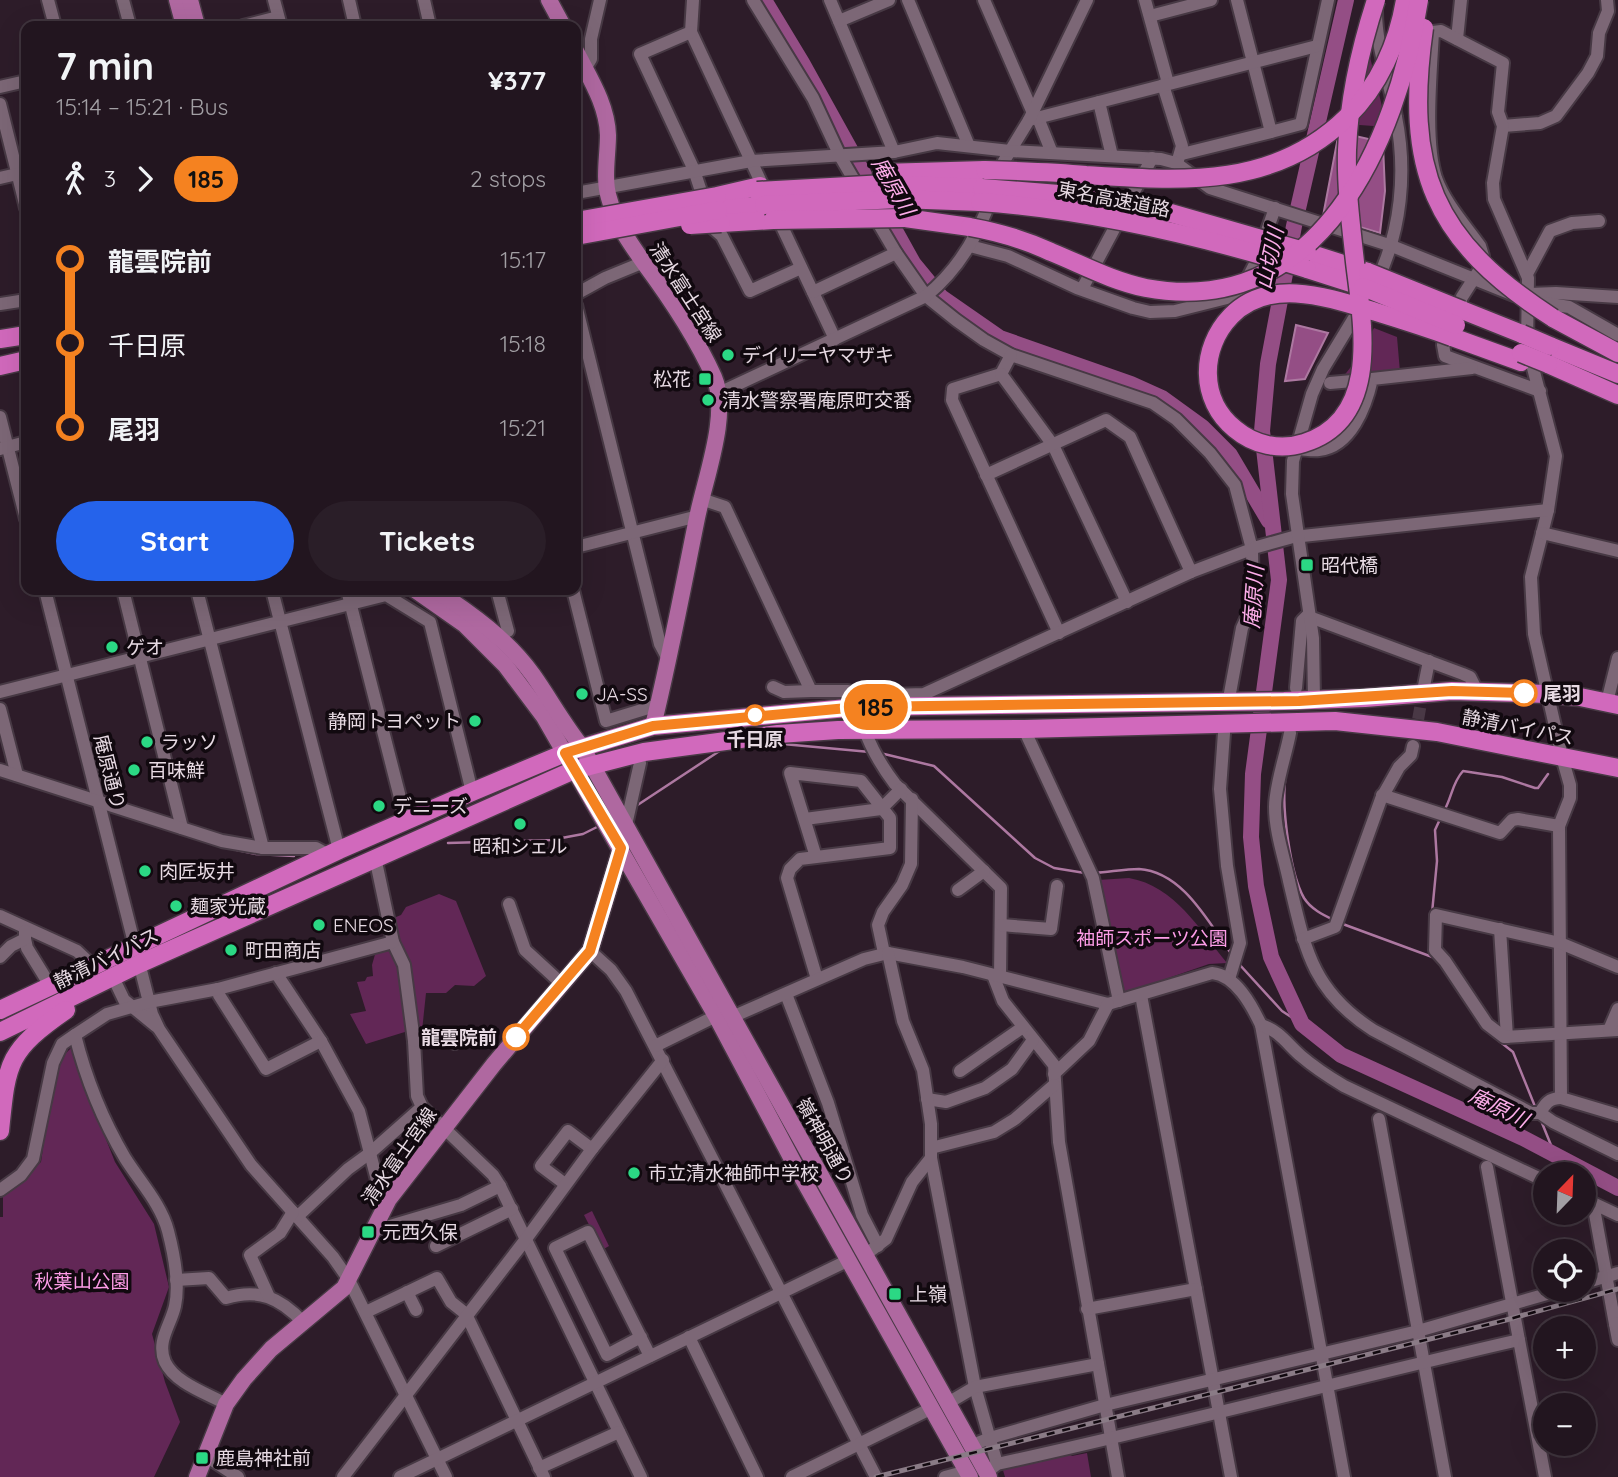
<!DOCTYPE html>
<meta charset="utf-8">
<style>
body{margin:0;font-family:Quicksand,"Noto Sans JP",sans-serif;background:#2a1e28;color:#f1f3f6;height:100vh;display:flex;flex-direction:column;font-size:26px;white-space:nowrap}
*{box-sizing:border-box;margin:0}
p{font-size:23px;color:#a29fa4}
.icon{flex:none;width:38px;height:38px;fill:none;stroke:currentColor;stroke-width:2;stroke-linecap:round;stroke-linejoin:round}
.map{position:relative;flex:1;overflow:hidden}
.panel{position:absolute;left:21px;top:21px;width:560px;height:574px;display:flex;flex-direction:column;background:#22151f;border-radius:14px;box-shadow:0 7px 28px #0002,0 0 0 2px #3f343d}
.panel>*{flex:none}
.badge{padding:0 14px;border-radius:23px;font-size:24px;line-height:46px}
.needle{width:46px;rotate:23deg}
.controls{position:absolute;left:1533px;top:1162px;display:grid;gap:14px}
.controls a{display:grid;place-items:center;width:63px;height:63px;border-radius:50%;background:#22151f;box-shadow:0 7px 28px #0002,0 0 0 2px #3f343d;font-size:35px}
.map>.badge{position:absolute;translate:-50% -50%;box-shadow:0 0 0 4px #fff}
.legs{display:flex;align-items:center;gap:10px;height:77px;padding:0 35px;font-size:23px}
.legs p{margin-inline-start:auto}
.summary{display:flex;align-items:center;justify-content:space-between;height:119px;padding:0 35px}
h1{font-size:38px;font-weight:800;line-height:52px}
.action{display:flex;gap:14px;margin-top:auto;padding:14px 35px}
.action a{flex:1;height:80px;border-radius:42px;background:#2563eb;color:#fff;font-size:28px;font-weight:800;line-height:80px;text-align:center}
.action a+a{background:#2a1e28;color:#f1f3f6}
ul{padding:0 35px;list-style:none}
li{display:flex;align-items:center;gap:24px;height:84px;font-size:26px}
li i{display:grid;place-items:center;width:10px;height:100%;margin:0 9px;background:currentColor}
li i::after{content:'';width:18px;height:18px;margin:-9px;border:5px solid;border-radius:50%;background:#22151f}
li p{margin-inline-start:auto}
li:first-child i{background:linear-gradient(#0000 50%,currentColor 0)}
li:last-child i{background:linear-gradient(currentColor 50%,#0000 0)}
.map>svg:first-child{display:block}
.green{fill:#622756}
.water{fill:#944e85;stroke:#ad78a1;stroke-width:2}
.lines{fill:none;stroke-linecap:round;stroke-linejoin:round}
.stream{stroke:#ad78a1;stroke-width:2.5}
.river{stroke:#944e85;stroke-width:16}
.minor-tunnel{stroke:#493845;stroke-width:12;stroke-dasharray:12 6;stroke-linecap:butt}
.minor-casing{stroke:#473944;stroke-width:16}
.major-casing{stroke:#473944;stroke-width:19}
.highway-casing{stroke:#473944;stroke-width:21}
.minor{stroke:#7c6776;stroke-width:12}
.major{stroke:#af68a0;stroke-width:16}
.highway{stroke:#d169bc;stroke-width:18}
.rail-casing{stroke:#8a7b86;stroke-width:5}
.rail{stroke:#11090f;stroke-width:2.5;stroke-dasharray:8;stroke-linecap:butt}
.highway-bridge-casing{stroke:#473944;stroke-width:21;stroke-linecap:butt}
.highway-bridge{stroke:#d169bc;stroke-width:18}
.line-1-casing{stroke:#fff;stroke-width:16}
.line-1{stroke:#f58220;stroke-width:10}
.poi-dot{fill:#2bd884;stroke:#11090f;stroke-width:2.5}
.stop-1-dot{fill:#fff;stroke:#f58220;stroke-width:3.5}
.labels{text-anchor:middle;dominant-baseline:central;stroke-width:7;stroke-linejoin:round;paint-order:stroke}
.street-label{font-size:19px;fill:#e7dae3;stroke:#11090f}
.poi-label{font-size:19px;fill:#e7dae3;stroke:#11090f;text-anchor:start}
.stop-label{font-size:19px;font-weight:bold;fill:#e7dae3;stroke:#11090f;text-anchor:start}
.park-label{font-size:19px;fill:#fd9ce7;stroke:#11090f}
.water-label{font-size:21px;font-style:italic;fill:#fcade9;stroke:#11090f}
</style>
<div class="map">
<svg width="1618" height="1477" viewBox="0 0 1618 1477">
<rect width="100%" height="100%" fill="#2d1c29"/>
<g class="green">
<polygon points="1369,53 1387,127 1346,124"/>
<polygon points="1374,328 1397,337 1400,372 1343,377 1357,359"/>
<path d="M1129,878C1175,886 1199,929 1227,963L1209,964L1122,994L1098,880Z"/>
<polygon points="439,894 456,901 486,976 474,986 455,985 446,993 426,993 422,1031 416,1032 408,967 391,919 401,915 406,907"/>
<polygon points="392,948 400,964 408,1031 366,1044 350,1014 366,1011 357,982 365,981 367,977 373,976 372,965 376,951"/>
<polygon points="72,1047 74,1059 115,1162 154,1224 169,1287 152,1334 165,1382 180,1422 154,1477 0,1477 0,1217 3,1217 3,1194 41,1162 49,1106 60,1059"/>
<polygon points="592,1211 609,1246 602,1250 584,1215"/>
<polygon points="1065,1452 1072,1456 1087,1453 1091,1477 1005,1477 1002,1467"/>
</g>
<g class="water">
<polygon points="1342,133 1382,142 1383,145 1385,191 1380,233 1323,216 1338,137"/>
<polygon points="1296,325 1328,333 1305,379 1285,381"/>
</g>
<g class="lines">
<g class="stream">
<polyline points="772,743 870,752"/>
<polyline points="880,753 934,766 1035,858 1054,868 1085,873"/>
<path d="M1285,781C1282,809 1290,874 1304,898C1311,909 1323,915 1334,920"/>
<polyline points="633,808 721,750"/>
<path d="M1444,811C1452,797 1452,783 1463,771L1502,777L1535,788H1538L1548,774"/>
<polyline points="448,843 551,840 583,834 599,826"/>
<polyline points="237,850 256,854 294,856"/>
<path d="M1095,873C1110,872 1125,869 1139,869C1184,872 1209,924 1233,956"/>
<polyline points="1432,913 1437,861 1435,830 1441,817"/>
<polyline points="1340,923 1435,958"/>
<polyline points="1239,964 1282,1011 1302,1024"/>
<polyline points="1484,1029 1513,1052 1536,1109"/>
<polyline points="1540,1118 1555,1155"/>
</g>
<g class="river">
<polyline points="764,0 802,63 913,263 941,297 1000,338 1131,384 1162,398 1202,427 1230,455 1269,521"/>
<polyline points="1346,0 1294,226 1268,364 1262,431 1279,580 1253,774 1251,837 1256,886 1271,957 1302,1024 1341,1055 1523,1138 1618,1188"/>
</g>
<polyline class="minor-tunnel" points="1415,737 1424,686"/>
<defs>
<g id="minor">
<polyline points="48,0 55,26"/>
<polyline points="123,0 130,26"/>
<polyline points="274,0 281,26"/>
<polyline points="349,0 355,26"/>
<polyline points="424,0 430,26"/>
<polyline points="693,0 691,32 766,193"/>
<polyline points="753,0 813,98 840,156 861,192"/>
<polyline points="830,0 894,152"/>
<polyline points="908,0 969,146"/>
<polyline points="984,0 1033,113"/>
<polyline points="1145,0 1168,83"/>
<polyline points="1237,0 1271,132 1301,124 1328,0"/>
<path d="M1376,11C1376,47 1390,82 1396,117C1407,172 1401,231 1377,281"/>
<polyline points="1150,16 1211,0"/>
<polyline points="839,21 889,0"/>
<polyline points="243,26 278,17"/>
<polyline points="691,32 640,54 694,170 713,228 722,236 750,291 801,268"/>
<polyline points="1457,39 1461,0"/>
<polyline points="585,69 591,59 591,39 600,0"/>
<polyline points="1163,85 1182,146 1178,160"/>
<polyline points="0,87 26,81"/>
<polyline points="1099,102 1112,156"/>
<polyline points="0,104 26,208"/>
<polyline points="1038,118 1052,153"/>
<polyline points="1029,120 1317,46"/>
<polyline points="1503,126 1540,123 1556,116 1588,73 1597,56 1599,33 1608,11 1607,0"/>
<polyline points="1182,154 1271,132"/>
<polyline points="0,178 26,172"/>
<polyline points="998,178 1004,161 1029,120 1087,0"/>
<polyline points="576,193 751,161 894,152 937,143 1010,151 1161,159 1176,163 1210,188 1392,246 1514,295"/>
<polyline points="873,214 896,253 926,296 956,320 984,340 1011,355 1153,403 1176,419 1210,453 1235,485 1252,549 1253,604 1242,628 1230,693"/>
<polyline points="777,216 835,339"/>
<polyline points="970,246 1008,256 1077,288 1133,308 1150,312 1175,311 1231,297 1241,291 1256,262 1275,208"/>
<polyline points="1527,274 1550,231 1572,223 1599,221"/>
<polyline points="1082,289 1152,158"/>
<polyline points="813,292 896,253"/>
<polyline points="576,294 605,278 644,262"/>
<polyline points="1529,294 1556,293 1618,297"/>
<polyline points="1532,301 1569,307 1618,335"/>
<polyline points="0,304 26,300"/>
<polyline points="576,305 660,644 669,661"/>
<polyline points="1011,355 1001,374 953,389 952,400 1059,633"/>
<polyline points="1001,374 1053,445 1127,602"/>
<polyline points="1330,383 1364,380"/>
<path d="M1540,391L1445,356L1443,345L1462,297L1480,269L1483,256L1480,246C1465,225 1445,203 1436,178C1424,141 1431,72 1433,32L1441,31L1503,63L1498,112L1503,126L1493,183L1494,199L1528,278L1527,345L1556,456L1548,510L1531,577L1534,634L1562,757L1570,785V798L1559,826L1561,1098L1618,1115"/>
<path d="M719,393L926,296C958,270 978,236 991,198"/>
<polyline points="0,417 26,519"/>
<polyline points="0,449 26,442"/>
<path d="M1296,449C1304,449 1312,451 1319,450C1351,447 1366,406 1372,379L1472,368"/>
<polyline points="986,475 1106,420 1130,437 1191,572"/>
<path d="M701,499L725,507L811,691H848L857,696C860,728 876,759 895,784L1001,888L1000,977"/>
<polyline points="1542,533 1618,551"/>
<polyline points="576,547 698,516"/>
<polyline points="45,590 152,1014 159,1029 251,1165 333,1257 349,1280 446,1477"/>
<polyline points="123,590 182,828"/>
<polyline points="197,590 263,848"/>
<polyline points="272,590 339,850"/>
<polyline points="347,590 406,821"/>
<polyline points="497,590 508,631"/>
<polyline points="573,590 606,721 658,705"/>
<polyline points="1424,686 1429,661"/>
<polyline points="773,687 784,692 811,691"/>
<polyline points="1296,688 1302,621 1307,616 1463,674 1470,677 1477,691"/>
<polyline points="0,692 386,595 430,622 472,792"/>
<polyline points="857,696 924,694 1191,572 1257,547 1293,537 1548,510"/>
<polyline points="1314,700 1313,638 1292,494 1293,461 1312,394 1323,369 1360,308"/>
<polyline points="1607,702 1618,658"/>
<polyline points="0,709 17,775"/>
<polyline points="1024,729 1093,878 1119,1001"/>
<polyline points="1224,733 1220,789 1227,866 1240,943 1229,979"/>
<path d="M1290,733C1286,755 1275,785 1275,807C1275,832 1284,857 1289,881C1305,948 1311,990 1373,1030L1531,1113H1540L1553,1122L1618,1154"/>
<polyline points="0,770 222,841 263,848 316,848 329,855"/>
<polyline points="1382,795 1500,833 1512,820 1518,819 1559,826"/>
<polyline points="805,819 881,809 901,789"/>
<polyline points="626,825 640,763"/>
<polyline points="375,857 393,942 404,965 414,1041 417,1096 422,1107 493,1175 500,1186 641,1477"/>
<polyline points="816,857 790,773 861,781 890,818 890,848 800,859 790,869 787,878 817,979"/>
<polyline points="958,890 984,871"/>
<polyline points="509,904 525,950 562,984"/>
<polyline points="0,916 77,951 94,967"/>
<polyline points="1001,925 1051,929 1057,886"/>
<polyline points="1500,929 1507,1037"/>
<polyline points="25,939 27,948 51,987"/>
<polyline points="1303,939 1335,927 1381,799 1399,767 1411,755 1413,746"/>
<polyline points="590,951 611,970 626,991 876,1477"/>
<polyline points="884,953 878,925 883,912 902,885 911,864 912,799"/>
<polyline points="0,957 11,946 25,939 25,931"/>
<polyline points="1618,967 1560,943 1436,915 1435,950 1445,961 1487,1024 1504,1037 1618,1030"/>
<polyline points="276,973 321,1041 359,1111 377,1180 389,1199"/>
<polyline points="993,975 1003,1001 1054,1065 1059,1142 1118,1477"/>
<polyline points="113,977 124,1000 156,1026"/>
<polyline points="218,989 219,995 266,1069 321,1041"/>
<polyline points="786,994 828,1103 862,1215 878,1246"/>
<polyline points="1141,995 1231,1477"/>
<path d="M732,1017L864,959L888,953L963,967L1108,1004L1212,973C1236,975 1252,1006 1261,1025L1344,1477"/>
<path d="M1261,1025C1280,1031 1287,1044 1301,1056C1315,1068 1329,1077 1344,1086L1545,1181"/>
<polyline points="1609,1030 1618,1009"/>
<path d="M414,1041C432,1029 437,1034 455,1043"/>
<polyline points="655,1046 724,1012"/>
<polyline points="960,1071 1023,1027"/>
<polyline points="1054,1074 1089,1041 1108,1004"/>
<polyline points="927,1099 946,1102 985,1088 1012,1069 1033,1040"/>
<path d="M1540,1113C1545,1104 1549,1098 1561,1098"/>
<polyline points="1379,1119 1445,1477"/>
<polyline points="931,1148 994,1132 1015,1119 1054,1085"/>
<polyline points="931,1158 975,1387 997,1464"/>
<polyline points="1487,1167 1519,1340"/>
<polyline points="565,1184 541,1166 568,1131 592,1149"/>
<polyline points="0,1190 21,1175 33,1159 53,1063 62,1044 75,1035"/>
<polyline points="1584,1199 1618,1215"/>
<polyline points="1593,1203 1615,1324"/>
<polyline points="297,1217 348,1169 370,1153 422,1107"/>
<polyline points="373,1231 461,1205 500,1186"/>
<polyline points="436,1246 512,1209"/>
<polyline points="865,1255 886,1239 912,1182 931,1158 931,1124 923,1070 903,1021 888,953"/>
<path d="M176,1280L209,1278L226,1298C259,1288 280,1298 303,1322"/>
<polyline points="1584,1283 1618,1273"/>
<polyline points="407,1292 416,1310"/>
<polyline points="269,1297 250,1255 280,1233 293,1212"/>
<polyline points="1087,1309 1196,1289"/>
<polyline points="366,1312 437,1278 451,1302 466,1314 544,1477"/>
<polyline points="1618,1323 1615,1324 1618,1340"/>
<polyline points="641,1337 607,1355 555,1248 588,1232 650,1356"/>
<polyline points="689,1337 757,1477"/>
<polyline points="948,1403 975,1387 1098,1364"/>
<path d="M226,1404C206,1393 175,1383 165,1362C156,1341 171,1325 175,1306C180,1283 174,1254 168,1231C161,1204 140,1182 125,1158C102,1119 86,1079 75,1035L107,1014L149,1002L218,989L393,942"/>
<polyline points="970,1446 990,1438 1105,1405 1418,1331 1561,1290"/>
<polyline points="206,1456 238,1477"/>
<polyline points="539,1468 619,1432"/>
<path d="M986,1473L997,1464C1172,1426 1344,1380 1519,1340L1545,1477"/>
<polyline points="343,1477 526,1239 592,1149 663,1060"/>
<polyline points="400,1477 849,1260"/>
<polyline points="792,1477 932,1408"/>
<polyline points="945,1477 967,1471"/>
</g>
<g id="major">
<polyline points="177,0 184,26"/>
<polyline points="190,0 197,26"/>
<polyline points="549,0 563,26"/>
<path d="M576,51C589,77 607,104 608,135C608,155 603,179 609,198C615,222 630,243 644,263C670,298 696,337 714,377C730,414 705,478 697,518C683,587 670,657 653,726"/>
<polyline points="415,590 465,625 505,665 544,717 716,1016 795,1165 970,1477"/>
<path d="M435,590C471,613 508,640 533,675C550,699 564,725 582,747L989,1477"/>
<polyline points="197,1477 226,1404 244,1379 271,1349 344,1288 389,1199 494,1064 590,951 622,845"/>
</g>
<g id="highway">
<polyline points="882,173 985,170"/>
<polyline points="885,184 982,188"/>
<polyline points="717,196 760,186"/>
<polyline points="900,199 980,202"/>
<polyline points="718,210 764,205"/>
<polyline points="905,218 970,227"/>
<polyline points="721,223 773,220"/>
<polyline points="1312,254 1368,272"/>
<polyline points="1307,269 1363,287"/>
<polyline points="1462,310 1522,334"/>
<polyline points="1553,318 1618,353"/>
<polyline points="1452,337 1521,362"/>
<polyline points="0,339 26,335"/>
<polyline points="1550,346 1618,374"/>
<polyline points="1548,364 1618,395"/>
<polyline points="0,366 26,360"/>
<polyline points="0,1010 339,850 472,792 565,753 653,726 858,707 1284,701 1365,698 1452,691 1547,694 1580,697 1618,705"/>
<polyline points="0,1032 139,964 574,770 644,752 778,734 838,730 1024,729 1335,721 1437,732 1618,768"/>
<path d="M0,1131C7,1062 7,1051 66,1010"/>
</g>
</defs>
<use href="#minor" class="minor-casing"/>
<use href="#major" class="major-casing"/>
<use href="#highway" class="highway-casing"/>
<use href="#minor" class="minor"/>
<use href="#major" class="major"/>
<use href="#highway" class="highway"/>
<defs>
<polyline id="rail" points="876,1477 1506,1320 1618,1289"/>
</defs>
<use href="#rail" class="rail-casing"/>
<use href="#rail" class="rail"/>
<defs>
<g id="highway-bridge">
<path d="M1376,0C1360,49 1349,98 1347,150C1346,188 1351,225 1355,262C1362,322 1382,419 1304,443C1280,451 1254,445 1235,429C1199,400 1200,348 1231,316C1270,276 1330,298 1376,312C1402,320 1427,328 1452,337"/>
<path d="M1424,28C1404,169 1432,240 1553,318"/>
<path d="M985,170C1019,171 1053,172 1086,175C1181,181 1274,189 1347,117C1379,86 1398,43 1405,0"/>
<polyline points="982,188 1059,194 1167,212 1307,252"/>
<polyline points="757,191 885,184"/>
<path d="M980,202C1092,210 1199,235 1307,269"/>
<polyline points="764,205 900,199"/>
<polyline points="773,220 905,218"/>
<polyline points="576,221 717,196"/>
<polyline points="690,225 721,223"/>
<path d="M970,227C998,232 1025,240 1051,252C1083,265 1112,281 1146,288C1320,320 1397,141 1419,0"/>
<polyline points="576,236 718,210"/>
<polyline points="1368,272 1462,310"/>
<polyline points="1363,287 1456,325"/>
<polyline points="1522,334 1550,346"/>
<polyline points="1521,353 1548,364"/>
</g>
</defs>
<use href="#highway-bridge" class="highway-bridge-casing"/>
<use href="#highway-bridge" class="highway-bridge"/>
</g>
<g class="lines">
<defs>
<polyline id="line-1" points="516,1037 590,951 621,848 565,753 653,726 858,707 1299,701 1452,691 1524,693"/>
</defs>
<use href="#line-1" class="line-1-casing"/>
<use href="#line-1" class="line-1"/>
</g>
<g class="poi-dot">
<circle cx="728" cy="355" r="7"/>
<rect x="698" y="372" width="14" height="14" rx="3.5"/>
<circle cx="708" cy="400" r="7"/>
<rect x="1300" y="558" width="14" height="14" rx="3.5"/>
<circle cx="112" cy="647" r="7"/>
<circle cx="582" cy="694" r="7"/>
<circle cx="475" cy="721" r="7"/>
<circle cx="147" cy="742" r="7"/>
<circle cx="134" cy="770" r="7"/>
<circle cx="379" cy="806" r="7"/>
<circle cx="520" cy="824" r="7"/>
<circle cx="145" cy="871" r="7"/>
<circle cx="176" cy="906" r="7"/>
<circle cx="319" cy="925" r="7"/>
<circle cx="231" cy="950" r="7"/>
<circle cx="634" cy="1173" r="7"/>
<rect x="361" y="1225" width="14" height="14" rx="3.5"/>
<rect x="888" y="1287" width="14" height="14" rx="3.5"/>
<rect x="195" y="1451" width="14" height="14" rx="3.5"/>
</g>
<g class="stop-1-dot">
<circle cx="1524" cy="693" r="12"/>
<circle cx="755" cy="715" r="9"/>
<circle cx="516" cy="1037" r="12"/>
</g>
<g class="labels">
<g class="street-label">
<text transform="translate(1114 199) rotate(11)">東名高速道路</text>
<text transform="translate(686 292) rotate(57)">清水富士宮線</text>
<text transform="translate(1518 727) rotate(11)">静清バイパス</text>
<text transform="translate(110 772) rotate(76)">庵原通り</text>
<text transform="translate(106 958) rotate(-26)">静清バイパス</text>
<text transform="translate(825 1141) rotate(61)">嶺神明通り</text>
<text transform="translate(399 1156) rotate(-55)">清水富士宮線</text>
</g>
<g class="poi-label">
<text x="742" y="355">デイリーヤマザキ</text>
<text x="691" y="379" text-anchor="end">松花</text>
<text x="722" y="400">清水警察署庵原町交番</text>
<text x="1321" y="565">昭代橋</text>
<text x="126" y="647">ゲオ</text>
<text x="596" y="694">JA-SS</text>
<text x="461" y="721" text-anchor="end">静岡トヨペット</text>
<text x="161" y="742">ラッソ</text>
<text x="148" y="770">百味鮮</text>
<text x="393" y="806">デニーズ</text>
<text x="520" y="846" text-anchor="middle">昭和シェル</text>
<text x="159" y="871">肉匠坂井</text>
<text x="190" y="906">麺家光蔵</text>
<text x="333" y="925">ENEOS</text>
<text x="245" y="950">町田商店</text>
<text x="648" y="1173">市立清水袖師中学校</text>
<text x="382" y="1232">元西久保</text>
<text x="909" y="1294">上嶺</text>
<text x="216" y="1458">鹿島神社前</text>
</g>
<g class="stop-label">
<text x="1543" y="693">尾羽</text>
<text x="755" y="739" text-anchor="middle">千日原</text>
<text x="497" y="1037" text-anchor="end">龍雲院前</text>
</g>
<g class="park-label">
<text x="1152" y="938">袖師スポーツ公園</text>
<text x="82" y="1281">秋葉山公園</text>
</g>
<g class="water-label">
<text transform="translate(894 186) rotate(60)">庵原川</text>
<text transform="translate(1269 258) rotate(-78)">山切川</text>
<text transform="translate(1253 597) rotate(-86)">庵原川</text>
<text transform="translate(1499 1107) rotate(26)">庵原川</text>
</g>
</g>
</svg>
<div class="controls">
<a><svg class="needle" viewBox="-14 -14 28 28"><path d="M0-13l5 13h-10z" fill="#e53935"/><path d="M0 13l5-13h-10z" fill="#a29fa4"/></svg></a>
<a><svg class="icon" aria-label="locate" viewBox="0 0 24 24"><circle cx="12" cy="12" r="6"/><path d="M12 2v4M12 18v4M2 12h4M18 12h4"/></svg></a>
<a>+</a>
<a>−</a>
</div>
<b class="badge" style="left:876px;top:707px;background:#f58220;color:#111">185</b>
<section class="panel">
<div class="summary"><div><h1>7 min</h1><p>15:14 – 15:21 · Bus</p></div><b>¥377</b></div>
<div class="legs"><svg class="icon" aria-label="walk" viewBox="0 0 24 24"><circle cx="13" cy="4" r="2"/><path d="M13 8l-2 6 4 7M11 14l-3 7M7 12l3-4h3l4 4"/></svg>3<svg class="icon" aria-label="forward" viewBox="0 0 24 24"><path d="M9 5l7 7-7 7"/></svg><b class="badge" style="background:#f58220;color:#111">185</b><p>2 stops</p></div>
<ul>
<li><i style="color:#f58220"></i><b>龍雲院前</b><p>15:17</p></li>
<li><i style="color:#f58220"></i><span>千日原</span><p>15:18</p></li>
<li><i style="color:#f58220"></i><b>尾羽</b><p>15:21</p></li>
</ul>
<div class="action"><a>Start</a><a>Tickets</a></div>
</section>
</div>
